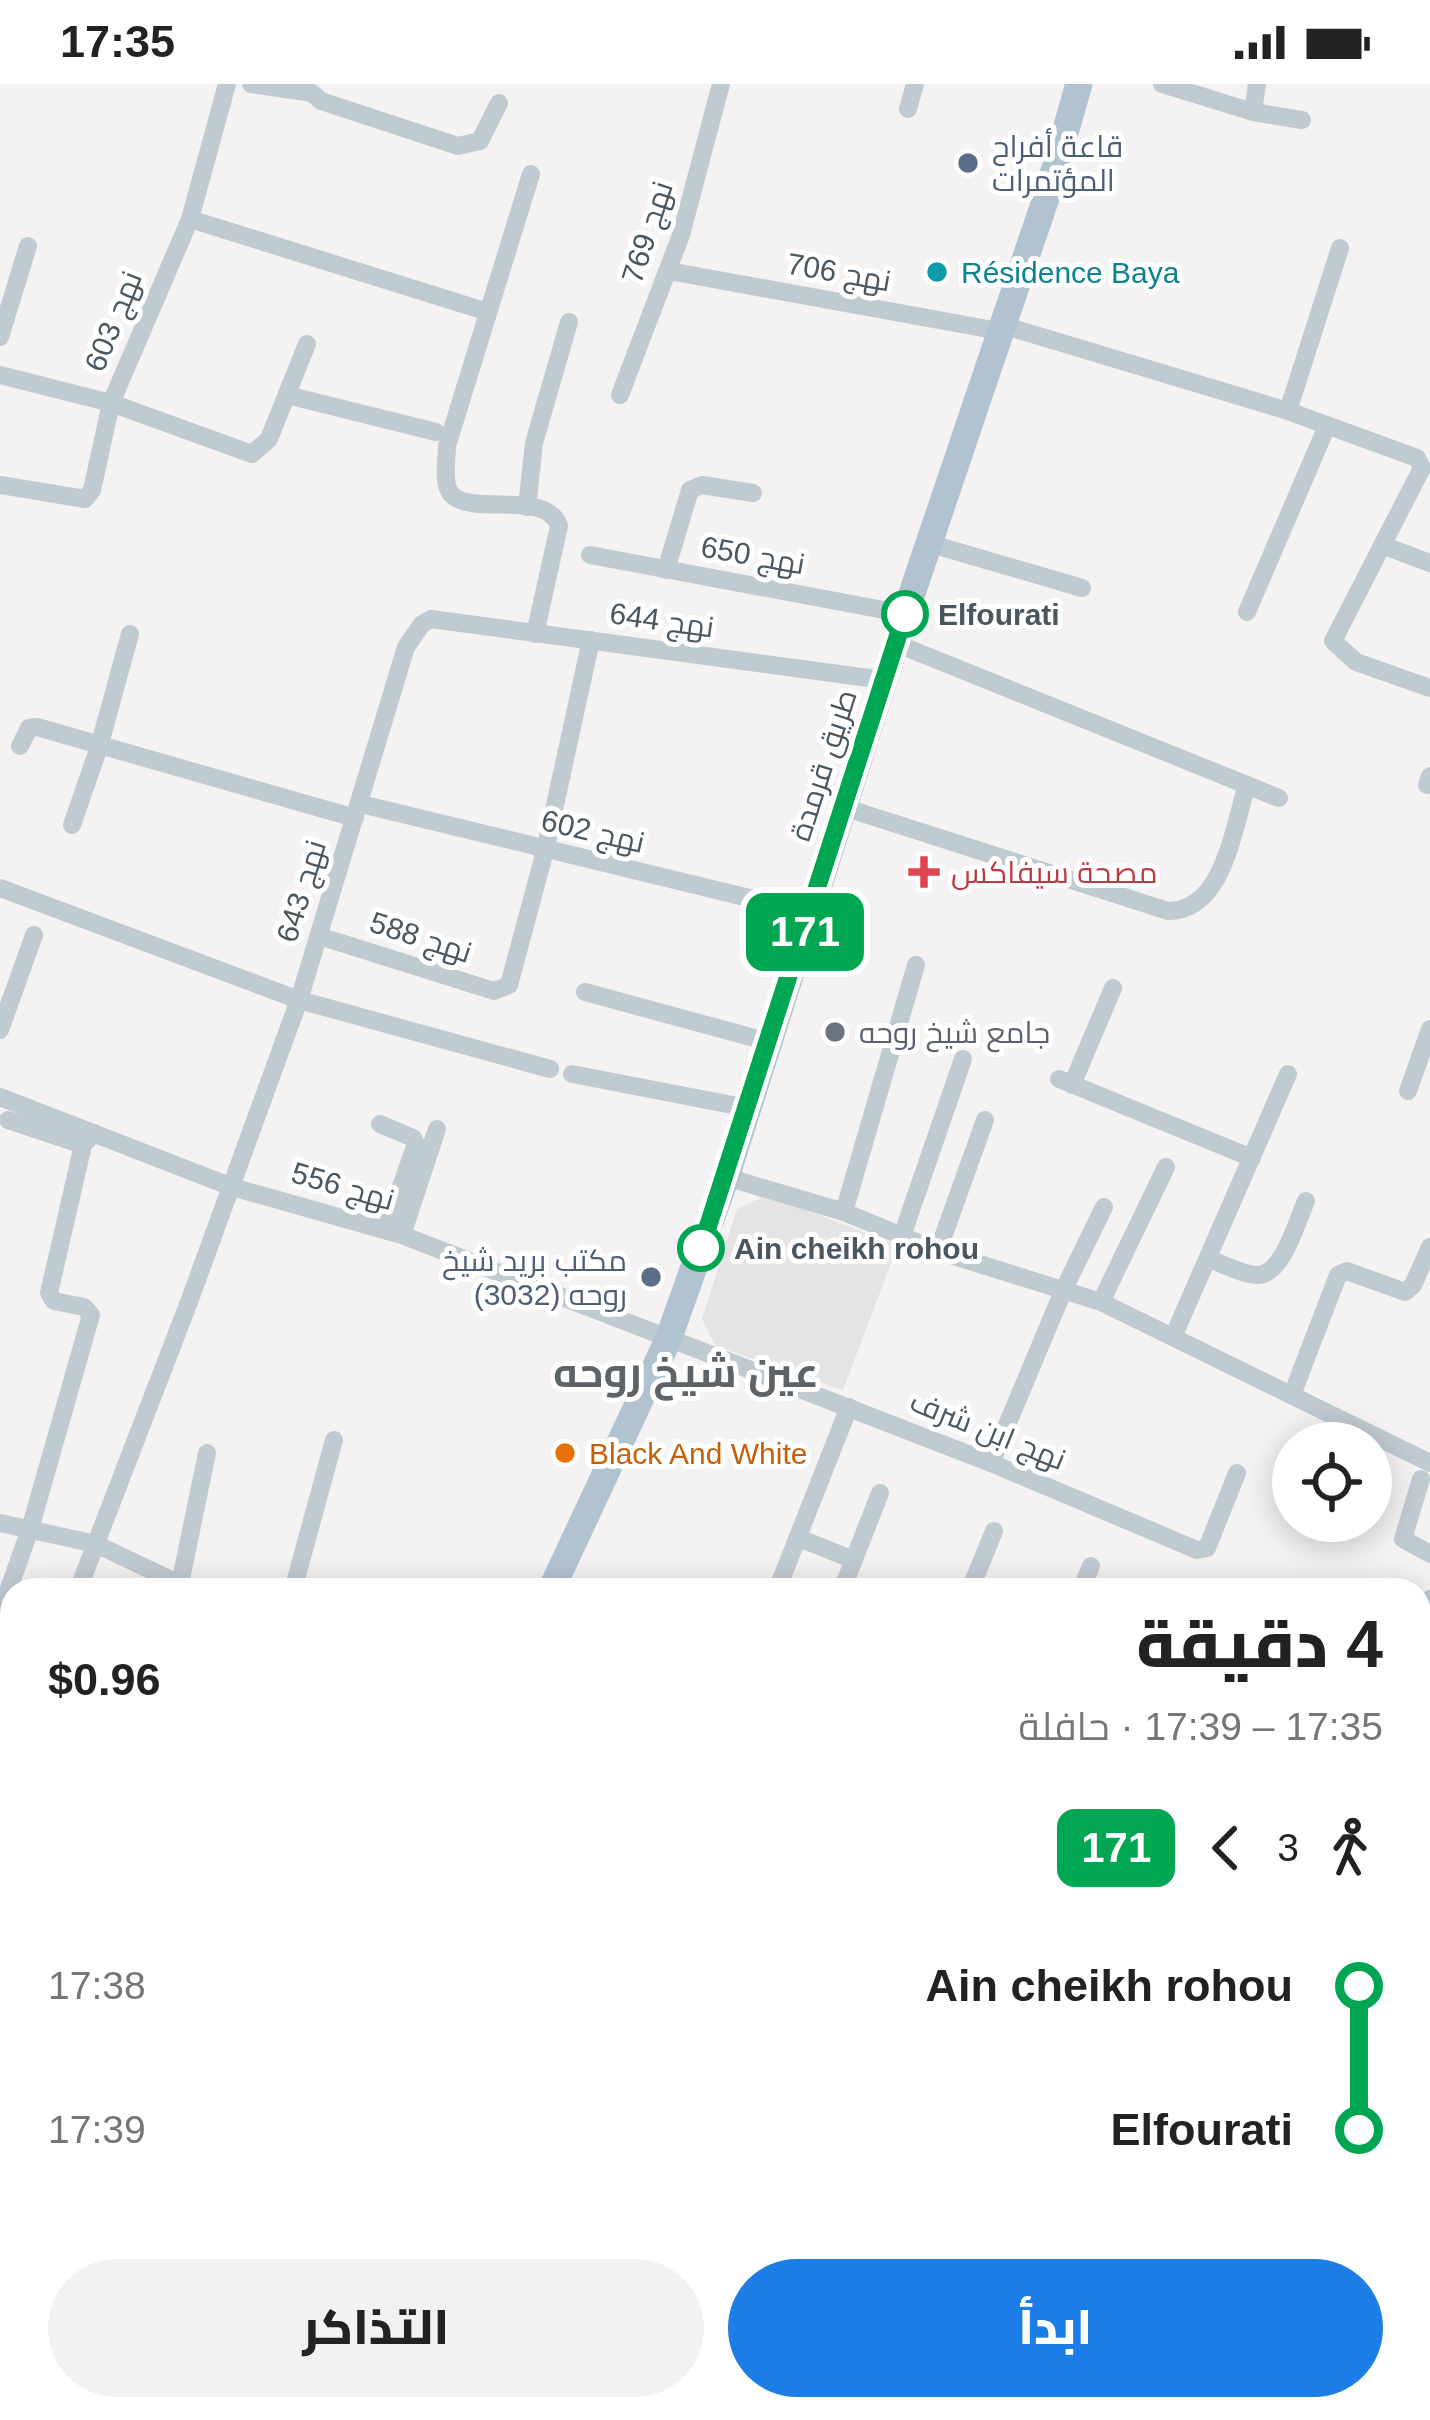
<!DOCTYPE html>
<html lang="ar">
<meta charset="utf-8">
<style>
body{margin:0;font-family:Helvetica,Cairo,sans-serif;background:#f2f2f2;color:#222;direction:rtl;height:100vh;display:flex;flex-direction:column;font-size:45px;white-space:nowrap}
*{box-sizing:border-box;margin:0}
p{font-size:39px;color:#767676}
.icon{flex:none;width:66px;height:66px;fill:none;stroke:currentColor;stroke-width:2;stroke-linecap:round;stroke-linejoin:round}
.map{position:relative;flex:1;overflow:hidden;direction:ltr}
.sheet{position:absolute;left:0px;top:1494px;width:1431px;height:843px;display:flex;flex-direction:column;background:#fff;border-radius:36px 36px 0 0;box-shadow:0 6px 30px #0003;direction:rtl}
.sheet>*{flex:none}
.badge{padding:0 24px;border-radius:18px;font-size:42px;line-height:78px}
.controls{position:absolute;left:1272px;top:1338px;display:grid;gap:24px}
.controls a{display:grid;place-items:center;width:120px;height:120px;border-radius:50%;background:#fff;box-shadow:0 6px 30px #0003;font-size:60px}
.map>.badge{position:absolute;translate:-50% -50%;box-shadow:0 0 0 6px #fff}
.legs{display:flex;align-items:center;gap:18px;height:132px;padding:0 48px;font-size:39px}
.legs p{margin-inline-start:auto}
.headline{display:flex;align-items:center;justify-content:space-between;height:204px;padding:0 48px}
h1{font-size:66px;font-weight:800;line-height:90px}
.primary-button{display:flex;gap:24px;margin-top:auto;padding:24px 48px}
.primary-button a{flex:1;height:138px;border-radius:72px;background:#1b7de5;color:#fff;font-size:48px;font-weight:800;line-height:138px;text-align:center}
.primary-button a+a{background:#f2f2f2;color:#222}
ul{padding:0 48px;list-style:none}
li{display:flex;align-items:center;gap:42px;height:144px;font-size:45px}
li i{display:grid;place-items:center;width:18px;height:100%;margin:0 15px;background:currentColor}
li i::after{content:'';width:30px;height:30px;margin:-15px;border:9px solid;border-radius:50%;background:#fff}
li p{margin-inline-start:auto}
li:first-child i{background:linear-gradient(#0000 50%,currentColor 0)}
li:last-child i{background:linear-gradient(currentColor 50%,#0000 0)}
.status{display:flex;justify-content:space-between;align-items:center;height:84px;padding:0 60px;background:#fff;direction:ltr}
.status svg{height:33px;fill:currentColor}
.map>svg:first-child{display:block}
.education{fill:#e5e3e4}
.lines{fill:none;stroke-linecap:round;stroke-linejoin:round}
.minor{stroke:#c0cad1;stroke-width:18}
.tertiary{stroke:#c0cad1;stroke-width:21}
.secondary{stroke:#c0cbd5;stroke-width:24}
.primary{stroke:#b2c3d0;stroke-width:27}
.line-1-casing{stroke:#fff;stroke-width:27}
.line-1{stroke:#00a651;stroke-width:18}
.service-dot{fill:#5c6f8a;stroke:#fff;stroke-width:4.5}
.culture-dot{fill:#0f9aa8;stroke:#fff;stroke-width:4.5}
.stop-1-dot{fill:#fff;stroke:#00a651;stroke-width:6}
.health-dot{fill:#e0444e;stroke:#fff;stroke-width:4.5}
.worship-dot{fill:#6b7280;stroke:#fff;stroke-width:4.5}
.food-dot{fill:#e8710a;stroke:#fff;stroke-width:4.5}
.labels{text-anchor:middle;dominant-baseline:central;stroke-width:10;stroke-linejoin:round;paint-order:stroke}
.service-label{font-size:30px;fill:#4e5e75;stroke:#fff;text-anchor:start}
.street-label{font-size:30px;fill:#4a5660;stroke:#fff}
.culture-label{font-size:30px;fill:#0d838f;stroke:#fff;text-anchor:start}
.stop-label{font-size:30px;font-weight:bold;fill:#4a5660;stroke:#fff;text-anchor:start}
.health-label{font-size:30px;fill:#be3a42;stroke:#fff;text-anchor:start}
.worship-label{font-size:30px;fill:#5b616d;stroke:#fff;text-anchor:start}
.food-label{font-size:30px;fill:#c56008;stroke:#fff;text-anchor:start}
.district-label{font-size:42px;font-weight:bold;fill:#5e6367;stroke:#fff}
</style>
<div class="status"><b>17:35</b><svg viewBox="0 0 49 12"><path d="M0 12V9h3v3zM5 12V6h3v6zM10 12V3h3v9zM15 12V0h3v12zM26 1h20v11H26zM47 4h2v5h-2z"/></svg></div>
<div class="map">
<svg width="1430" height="2336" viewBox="0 0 1430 2336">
<rect width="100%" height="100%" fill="#f4f2f2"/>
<polygon class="education" points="766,1111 898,1161 843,1306 716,1262 702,1235 737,1125"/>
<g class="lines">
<g class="minor">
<polyline points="251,0 312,9 321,17 458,62 480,57 499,19"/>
<polyline points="1162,0 1253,28 1302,36"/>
<polyline points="908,25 915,0"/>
<polyline points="1253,28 1257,0"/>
<path d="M531,90L447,362C447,375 442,399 451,410C472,433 547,405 559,442L535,550"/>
<polyline points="190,135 488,228"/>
<polyline points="669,187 999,247"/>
<polyline points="1002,241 1288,327 1417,374 1422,384 1333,557 1356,578 1430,604"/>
<polyline points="0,253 28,162"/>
<polyline points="0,291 111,319 252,370 269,355 307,260"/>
<polyline points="287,311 436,348"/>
<polyline points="620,311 681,151 721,0"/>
<polyline points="1288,327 1340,164"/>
<polyline points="0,401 85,415 92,406 111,319 190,135 227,0"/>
<polyline points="527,423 534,359 569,238"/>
<polyline points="928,459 1082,504"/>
<polyline points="1382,461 1430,479"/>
<polyline points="590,471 905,530"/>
<polyline points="666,486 690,406 702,401 753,409"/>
<polyline points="1247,528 1327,342"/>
<polyline points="895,559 1279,714"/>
<polyline points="20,662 29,644 37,643 355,734"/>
<polyline points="1427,701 1430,692"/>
<polyline points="361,720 811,829"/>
<path d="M843,723L1168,827C1224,827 1233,744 1247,701"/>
<polyline points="72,741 99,663 130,550"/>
<polyline points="0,804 299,916 550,985"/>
<polyline points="319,852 494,907 509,901 545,767 591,556"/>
<polyline points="585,908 769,958"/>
<polyline points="0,946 34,851"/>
<polyline points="572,990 748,1024"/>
<polyline points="1059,995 1252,1074"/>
<polyline points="1072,1001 1113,904"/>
<polyline points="1408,1007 1430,945"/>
<polyline points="0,1013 232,1103 402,1151 991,1379 1197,1466 1207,1464 1237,1389"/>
<polyline points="8,1036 83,1061"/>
<polyline points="380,1040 413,1054 416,1060 386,1145"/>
<polyline points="726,1093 844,1128 938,1167 1101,1218 1430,1379"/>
<polyline points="844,1128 916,881"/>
<polyline points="402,1151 437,1045"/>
<polyline points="902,1152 963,975"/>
<polyline points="938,1167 985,1036"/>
<path d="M1209,1175C1223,1180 1243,1191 1258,1191C1283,1190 1297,1137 1306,1117"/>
<polyline points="1101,1218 1166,1083"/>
<polyline points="1174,1251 1288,990"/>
<polyline points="1292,1311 1338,1191 1347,1187 1405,1208 1413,1201 1430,1163"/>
<polyline points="991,1379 1064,1205 1104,1123"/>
<polyline points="1421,1395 1403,1455 1430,1470"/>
<polyline points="0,1439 96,1460 192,1506"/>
<polyline points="799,1454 851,1475"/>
<polyline points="180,1500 207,1369"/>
<polyline points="78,1506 189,1218 299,916 406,563 422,540 431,535 884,596"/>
<polyline points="293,1506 334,1356"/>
<polyline points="777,1506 849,1323"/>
<polyline points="842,1506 880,1409"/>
<polyline points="970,1506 994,1447"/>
<polyline points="1081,1506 1091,1482"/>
<polyline points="1430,1515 1423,1546 1430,1562"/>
<polyline points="0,1530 30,1445 91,1231 84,1223 54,1217 49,1209 83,1061 94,1049"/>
<polyline points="1419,1725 1430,1699"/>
<polyline points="1419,1777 1430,1781"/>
<polyline points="0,1851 7,1829"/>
<polyline points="1419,1910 1430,1914"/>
<polyline points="1419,2074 1429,2079"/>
<polyline points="1419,2231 1430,2208"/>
<polyline points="1419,2286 1430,2291"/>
<polyline points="46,2336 49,2325"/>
<polyline points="609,2336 614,2325"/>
<polyline points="1040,2336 1045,2325"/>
<polyline points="1156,2336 1161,2325"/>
<polyline points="1257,2336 1262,2325"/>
<polyline points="1369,2336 1374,2325"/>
</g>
<polyline class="tertiary" points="908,2336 913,2325"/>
<g class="secondary">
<polyline points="0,2108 12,2112"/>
<polyline points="1066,2325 1101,2336"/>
</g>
<g class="primary">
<polyline points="551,1506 668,1256 726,1093 905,530 1048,108 1079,0"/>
<polyline points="270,2336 274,2325"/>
</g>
</g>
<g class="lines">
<defs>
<polyline id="line-1" points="701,1164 905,530"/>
</defs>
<use href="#line-1" class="line-1-casing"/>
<use href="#line-1" class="line-1"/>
</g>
<g class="service-dot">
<circle cx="968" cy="79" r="12"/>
<circle cx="651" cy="1193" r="12"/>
</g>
<circle class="culture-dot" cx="937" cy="188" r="12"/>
<g class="stop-1-dot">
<circle cx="905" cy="530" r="21"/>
<circle cx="701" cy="1164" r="21"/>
</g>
<path class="health-dot" d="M918 770h12v12h12v12h-12v12h-12v-12h-12v-12h12z"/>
<circle class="worship-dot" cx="835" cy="948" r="12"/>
<circle class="food-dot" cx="565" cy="1369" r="12"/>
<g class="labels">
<g class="service-label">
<text x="992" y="62">قاعة أفراح<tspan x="992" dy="34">المؤتمرات</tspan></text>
<text x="627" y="1176" text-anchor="end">مكتب بريد شيخ<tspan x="627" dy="34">روحه (3032)</tspan></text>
</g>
<g class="street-label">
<text transform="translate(647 148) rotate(-72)">نهج 769</text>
<text transform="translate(839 188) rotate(10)">نهج 706</text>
<text transform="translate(113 237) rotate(-68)">نهج 603</text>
<text transform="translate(753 471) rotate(10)">نهج 650</text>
<text transform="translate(662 536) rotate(8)">نهج 644</text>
<text transform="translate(823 681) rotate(-72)">طريق قرمدة</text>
<text transform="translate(593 747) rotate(13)">نهج 602</text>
<text transform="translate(301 807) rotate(-73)">نهج 643</text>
<text transform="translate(421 853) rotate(18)">نهج 588</text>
<text transform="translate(343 1102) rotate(16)">نهج 556</text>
<text transform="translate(988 1346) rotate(22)">نهج ابن شرف</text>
</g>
<g class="culture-label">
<text x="961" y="188">Résidence Baya</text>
</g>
<g class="stop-label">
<text x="938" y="530">Elfourati</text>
<text x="734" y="1164">Ain cheikh rohou</text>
</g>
<g class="health-label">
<text x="951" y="788">مصحة سيفاكس</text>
</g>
<g class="worship-label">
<text x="859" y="948">جامع شيخ روحه</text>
</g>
<g class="food-label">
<text x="589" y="1369">Black And White</text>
</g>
<g class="district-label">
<text x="686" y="1288">عين شيخ روحه</text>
</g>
</g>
</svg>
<div class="controls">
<a><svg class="icon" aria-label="locate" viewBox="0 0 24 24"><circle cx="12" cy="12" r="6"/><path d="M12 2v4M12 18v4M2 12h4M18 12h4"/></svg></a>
</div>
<b class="badge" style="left:805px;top:848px;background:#00a651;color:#fff">171</b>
<section class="sheet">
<div class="headline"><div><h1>4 دقيقة</h1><p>17:35 – 17:39 · حافلة</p></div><b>$0.96</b></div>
<div class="legs"><svg class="icon" aria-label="walk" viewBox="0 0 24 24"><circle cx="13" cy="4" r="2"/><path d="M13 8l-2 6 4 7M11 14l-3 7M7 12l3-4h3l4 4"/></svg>3<svg class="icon" aria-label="back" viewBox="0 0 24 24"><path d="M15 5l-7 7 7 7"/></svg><b class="badge" style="background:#00a651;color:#fff">171</b></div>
<ul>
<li><i style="color:#00a651"></i><b>Ain cheikh rohou</b><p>17:38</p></li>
<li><i style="color:#00a651"></i><b>Elfourati</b><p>17:39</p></li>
</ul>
<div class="primary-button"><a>ابدأ</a><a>التذاكر</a></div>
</section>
</div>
